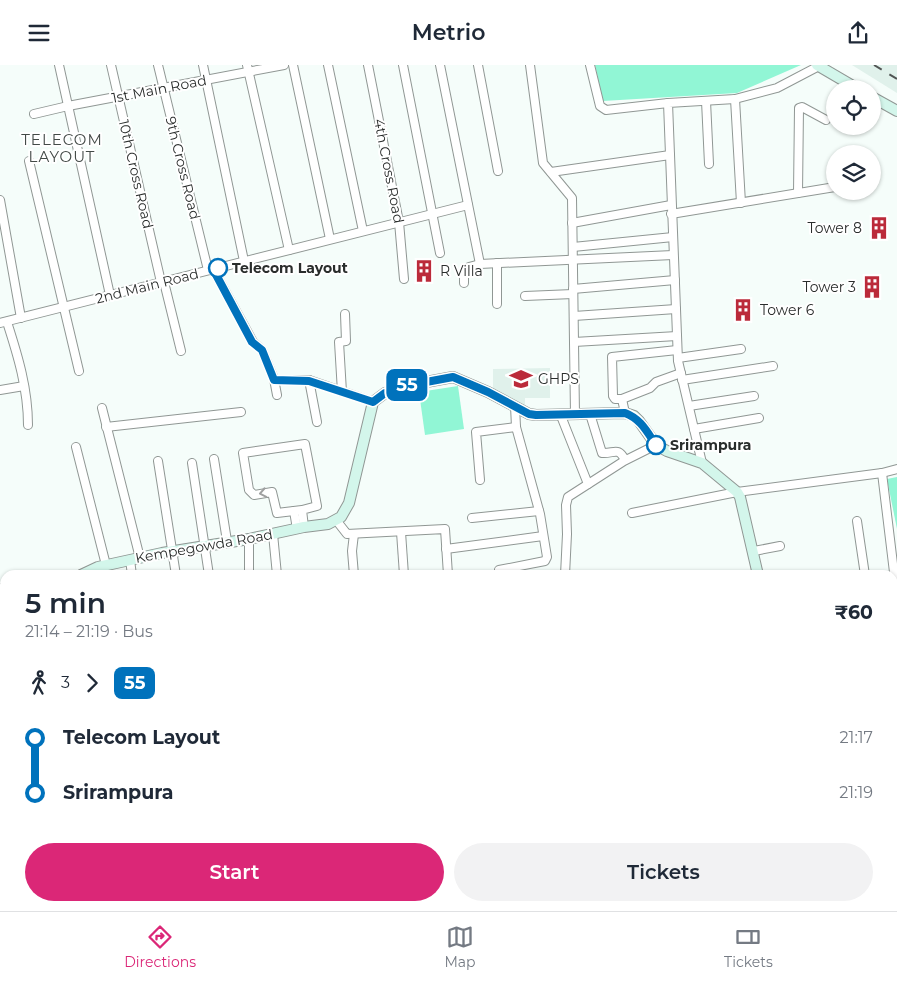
<!DOCTYPE html>
<meta charset="utf-8">
<style>
body{margin:0;font-family:Montserrat,sans-serif;background:#f2f2f3;color:#1f2937;height:100vh;display:flex;flex-direction:column;font-size:19px;white-space:nowrap}
*{box-sizing:border-box;margin:0}
p{font-size:16px;color:#747a83}
.icon{flex:none;width:28px;height:28px;fill:none;stroke:currentColor;stroke-width:2;stroke-linecap:round;stroke-linejoin:round}
.map{position:relative;flex:1;overflow:hidden}
.drawer{position:absolute;left:0px;top:505px;width:898px;height:341px;display:flex;flex-direction:column;background:#fff;border-radius:15px 15px 0 0;box-shadow:0 1px 4px #0004}
.drawer>*{flex:none}
.badge{padding:0 10px;border-radius:8px;font-size:18px;line-height:32px}
.controls{position:absolute;left:826px;top:15px;display:grid;gap:10px}
.controls a{display:grid;place-items:center;width:55px;height:55px;border-radius:50%;background:#fff;box-shadow:0 1px 4px #0004;font-size:25px}
.map>.badge{position:absolute;translate:-50% -50%;box-shadow:0 0 0 2px #fff}
.legs{display:flex;align-items:center;gap:8px;height:55px;padding:0 25px;font-size:16px}
.legs p{margin-inline-start:auto}
.overview{display:flex;align-items:center;justify-content:space-between;height:85px;padding:0 25px}
h1{font-size:28px;font-weight:600;line-height:38px}
.primary-button{display:flex;gap:10px;margin-top:auto;padding:10px 25px}
.primary-button a{flex:1;height:58px;border-radius:30px;background:#db2777;color:#fff;font-size:20px;font-weight:600;line-height:58px;text-align:center}
.primary-button a+a{background:#f2f2f3;color:#1f2937}
ul{padding:0 25px;list-style:none}
li{display:flex;align-items:center;gap:18px;height:55px;font-size:19px}
li i{display:grid;place-items:center;width:8px;height:100%;margin:0 6px;background:currentColor}
li i::after{content:'';width:12px;height:12px;margin:-6px;border:4px solid;border-radius:50%;background:#fff}
li p{margin-inline-start:auto}
li:first-child i{background:linear-gradient(#0000 50%,currentColor 0)}
li:last-child i{background:linear-gradient(currentColor 50%,#0000 0)}
header{display:flex;justify-content:space-between;align-items:center;height:65px;padding:0 25px;background:#fff;font-size:22px;font-weight:600}
.dock{display:flex;justify-content:space-around;align-items:center;height:70px;border-top:1px solid #e0e1e3;background:#fff;font-size:14px;color:#747a83}
.dock a{display:grid;justify-items:center;gap:2px}
.dock .active{color:#db2777}
.map>svg:first-child{display:block}
.built{fill:#e0f1eb}
.green{fill:#91f6d5}
.water{fill:#4eb798}
.lines{fill:none;stroke-linecap:round;stroke-linejoin:round}
.street-casing{stroke:#909794;stroke-width:10}
.secondary-casing{stroke:#909794;stroke-width:12}
.street{stroke:#fff;stroke-width:8}
.secondary{stroke:#d3f6eb;stroke-width:10}
.rail{stroke:#515554;stroke-width:2;stroke-dasharray:9 9;stroke-linecap:butt}
.oneway{stroke:#9fa0a0}
.line-1-casing{stroke:#fff;stroke-width:11}
.line-1{stroke:#0072bc;stroke-width:8}
.stop-1-dot{fill:#fff;stroke:#0072bc;stroke-width:2.5}
.labels{text-anchor:middle;dominant-baseline:central;stroke-width:4;stroke-linejoin:round;paint-order:stroke}
.street-label{font-size:14px;fill:#2a2d2c;stroke:#fff}
.poi-label{font-size:14px;fill:#2a2d2c;stroke:#fff;text-anchor:start}
.stop-label{font-size:14px;font-weight:bold;fill:#2a2d2c;stroke:#fff;text-anchor:start}
.neighbourhood-label{font-size:15px;letter-spacing:1px;fill:#434a47;stroke:#fff}
</style>
<header><svg class="icon" aria-label="menu" viewBox="0 0 24 24"><path d="M4 6h16M4 12h16M4 18h16"/></svg>Metrio<svg class="icon" aria-label="share" viewBox="0 0 24 24"><path d="M12 15V3M7 8l5-5 5 5M5 13v7h14v-7"/></svg></header>
<div class="map">
<svg width="897" height="846" viewBox="0 0 897 846">
<rect width="100%" height="100%" fill="#f5fdfa"/>
<g class="built">
<polygon points="852,0 897,0 897,28"/>
<polygon points="550,303 550,333 525,333 525,343 493,325 493,304"/>
</g>
<g class="green">
<polygon points="595,0 801,0 737,28 603,36"/>
<polygon points="458,321 464,364 425,370 419,327"/>
<polygon points="897,412 897,464 887,414"/>
</g>
<g class="water">
<polygon points="0,558 5,561 5,837 0,838"/>
<polygon points="17,841 217,841 221,846 26,846"/>
</g>
<g class="lines">
<defs>
<g id="street">
<polyline points="59,0 110,230"/>
<polyline points="111,0 161,217"/>
<polyline points="158,0 208,205"/>
<polyline points="203,0 244,196"/>
<polyline points="247,0 289,185"/>
<polyline points="293,0 330,174"/>
<polyline points="328,0 363,166"/>
<polyline points="368,0 399,157 404,214"/>
<polyline points="403,0 440,188"/>
<polyline points="440,0 480,199"/>
<polyline points="478,0 498,106"/>
<polyline points="530,0 543,98 572,133 575,350"/>
<polyline points="590,0 600,41 606,45 668,38"/>
<polyline points="735,34 741,138"/>
<polyline points="706,36 709,99"/>
<polyline points="34,49 68,41 284,0"/>
<polyline points="29,96 79,306"/>
<polyline points="551,107 670,90"/>
<polyline points="798,128 799,43 802,42 826,55"/>
<polyline points="0,135 21,253"/>
<polyline points="671,149 835,122"/>
<polyline points="572,158 671,140"/>
<polyline points="573,182 673,172"/>
<polyline points="497,198 497,239"/>
<polyline points="213,204 253,277 262,285 274,314 277,330"/>
<polyline points="164,217 181,286"/>
<polyline points="464,218 464,207 469,202 480,199 673,190"/>
<polyline points="573,224 675,215"/>
<polyline points="525,231 573,229"/>
<polyline points="574,251 676,244"/>
<path d="M7,257C18,291 28,324 28,360"/>
<polyline points="0,258 468,140"/>
<polyline points="574,277 677,271"/>
<polyline points="678,293 741,284"/>
<polyline points="274,315 309,315 373,337"/>
<polyline points="309,315 317,357"/>
<polyline points="682,315 773,301"/>
<polyline points="0,325 24,321"/>
<polyline points="342,327 339,277 346,276 345,249"/>
<polyline points="622,334 650,323 656,317 681,308"/>
<polyline points="689,341 754,331"/>
<polyline points="102,343 140,493"/>
<polyline points="625,348 622,334 615,334 613,331 612,292 677,285"/>
<path d="M590,349L602,388C614,389 618,381 625,395"/>
<polyline points="561,351 588,419"/>
<polyline points="106,362 241,347"/>
<polyline points="694,364 759,353"/>
<polyline points="76,382 106,500"/>
<polyline points="214,394 227,476"/>
<polyline points="158,396 176,510"/>
<polyline points="192,398 209,510"/>
<polyline points="702,398 678,296 668,38 735,34 777,23 819,1"/>
<polyline points="882,408 897,532"/>
<polyline points="480,415 476,367 516,362"/>
<polyline points="302,445 277,448 272,427 254,430 249,425 243,388 305,379 317,441 302,445 304,462"/>
<polyline points="294,446 297,464"/>
<polyline points="632,448 737,427 882,408 897,404"/>
<polyline points="472,453 539,446"/>
<polyline points="336,455 347,469 445,464 448,510"/>
<polyline points="857,456 865,510"/>
<polyline points="401,467 404,510"/>
<polyline points="273,469 277,510"/>
<polyline points="354,469 352,486 354,510"/>
<polyline points="249,474 249,510"/>
<polyline points="446,484 543,471"/>
<polyline points="754,486 780,481"/>
<polyline points="130,495 132,510"/>
<polyline points="98,502 101,510"/>
<polyline points="499,505 545,496 547,492 540,449 516,362 515,341"/>
<polyline points="565,510 567,469 566,440 568,432 624,396 656,380"/>
<polyline points="269,841 275,843 283,841"/>
<polyline points="430,841 431,846"/>
<polyline points="504,841 505,846"/>
<polyline points="583,841 584,846"/>
<polyline points="820,841 820,846"/>
<polyline points="852,841 853,846"/>
</g>
<g id="secondary">
<polyline points="817,0 858,24"/>
<polyline points="872,32 897,46"/>
<polyline points="81,510 98,502 162,488 249,474 304,462 328,459 341,452 349,438 373,337 385,328 410,320 453,312 488,327 529,349 536,350 625,348 634,351 639,356 656,380 667,386 702,398 737,427 740,432 758,510"/>
<polyline points="0,524 5,530"/>
<polyline points="792,841 792,846"/>
</g>
</defs>
<use href="#street" class="street-casing"/>
<use href="#secondary" class="secondary-casing"/>
<use href="#street" class="street"/>
<use href="#secondary" class="secondary"/>
<polyline class="rail" points="874,0 897,14"/>
</g>
<defs><path id="oneway-chevron" d="M-2-3.5L2.5 0L-2 3.5" fill="none" stroke-width="1.6" stroke-linecap="round" stroke-linejoin="round" transform="scale(1.25)"/></defs>
<use class="oneway" href="#oneway-chevron" transform="translate(263 428) rotate(169)"/>
<g class="lines">
<defs>
<path id="line-1" d="M218,203L213,204L252,277L262,285L274,315L309,316L373,337L385,328L410,320L453,312L488,327L529,349L536,350L625,348C641,354 647,367 656,380"/>
</defs>
<use href="#line-1" class="line-1-casing"/>
<use href="#line-1" class="line-1"/>
</g>
<defs>
<symbol id="building-bare" viewBox="-9 -9 18 18"><path d="M-4-6H4V6H1V3H-1V6H-4ZM-2.5-4.3h1.7v1.8h-1.7ZM.8-4.3h1.7v1.8H.8ZM-2.5-1h1.7V.8h-1.7ZM.8-1h1.7V.8H.8Z" fill="#bb2a3a" stroke="#fff" stroke-width="2.5" paint-order="stroke"/></symbol>
<symbol id="school-bare" viewBox="-9 -9 18 18"><path d="M0-5L7-2L0 1L-7-2ZM-4 1L0 2.5L4 1V4Q0 6-4 4Z" fill="#bb2a3a" stroke="#fff" stroke-width="2.5" paint-order="stroke"/></symbol>
</defs>
<g fill-rule="evenodd">
<use href="#building-bare" x="863" y="147" width="32" height="32"/>
<use href="#building-bare" x="408" y="190" width="32" height="32"/>
<use href="#building-bare" x="856" y="206" width="32" height="32"/>
<use href="#building-bare" x="727" y="229" width="32" height="32"/>
<use href="#school-bare" x="505" y="298" width="32" height="32"/>
</g>
<g class="stop-1-dot">
<circle cx="218" cy="203" r="9"/>
<circle cx="656" cy="380" r="9"/>
</g>
<g class="labels">
<g class="street-label">
<text transform="translate(159 24) rotate(-11)">1st Main Road</text>
<text transform="translate(183 103) rotate(76)">9th Cross Road</text>
<text transform="translate(389 106) rotate(79)">4th Cross Road</text>
<text transform="translate(136 109) rotate(77)">10th Cross Road</text>
<text transform="translate(147 221) rotate(-14)">2nd Main Road</text>
<text transform="translate(204 481) rotate(-10)">Kempegowda Road</text>
</g>
<g class="poi-label">
<text x="862" y="163" text-anchor="end">Tower 8</text>
<text x="440" y="206">R Villa</text>
<text x="856" y="222" text-anchor="end">Tower 3</text>
<text x="760" y="245">Tower 6</text>
<text x="538" y="314">GHPS</text>
</g>
<g class="stop-label">
<text x="232" y="203">Telecom Layout</text>
<text x="670" y="380">Srirampura</text>
</g>
<g class="neighbourhood-label">
<text x="62" y="74">TELECOM<tspan x="62" dy="17">LAYOUT</tspan></text>
</g>
</g>
</svg>
<div class="controls">
<a><svg class="icon" aria-label="locate" viewBox="0 0 24 24"><circle cx="12" cy="12" r="6"/><path d="M12 2v4M12 18v4M2 12h4M18 12h4"/></svg></a>
<a><svg class="icon" aria-label="layers" viewBox="0 0 24 24"><path d="M12 4l9 5-9 5-9-5zM3 14l9 5 9-5"/></svg></a>
</div>
<b class="badge" style="left:407px;top:320px;background:#0072bc;color:#fff">55</b>
<section class="drawer">
<div class="overview"><div><h1>5 min</h1><p>21:14 – 21:19 · Bus</p></div><b>₹60</b></div>
<div class="legs"><svg class="icon" aria-label="walk" viewBox="0 0 24 24"><circle cx="13" cy="4" r="2"/><path d="M13 8l-2 6 4 7M11 14l-3 7M7 12l3-4h3l4 4"/></svg>3<svg class="icon" aria-label="forward" viewBox="0 0 24 24"><path d="M9 5l7 7-7 7"/></svg><b class="badge" style="background:#0072bc;color:#fff">55</b></div>
<ul>
<li><i style="color:#0072bc"></i><b>Telecom Layout</b><p>21:17</p></li>
<li><i style="color:#0072bc"></i><b>Srirampura</b><p>21:19</p></li>
</ul>
<div class="primary-button"><a>Start</a><a>Tickets</a></div>
</section>
</div>
<nav class="dock">
<a class="active"><svg class="icon" aria-label="directions" viewBox="0 0 24 24"><path d="M12 3l9 9-9 9-9-9zM9 14v-3h6M13 9l2 2-2 2"/></svg>Directions</a>
<a><svg class="icon" aria-label="map" viewBox="0 0 24 24"><path d="M3 6l6-2 6 2 6-2v14l-6 2-6-2-6 2zM9 4v14M15 6v14"/></svg>Map</a>
<a><svg class="icon" aria-label="tickets" viewBox="0 0 24 24"><path d="M3 7h18v10H3zM15 7v10"/></svg>Tickets</a>
</nav>
